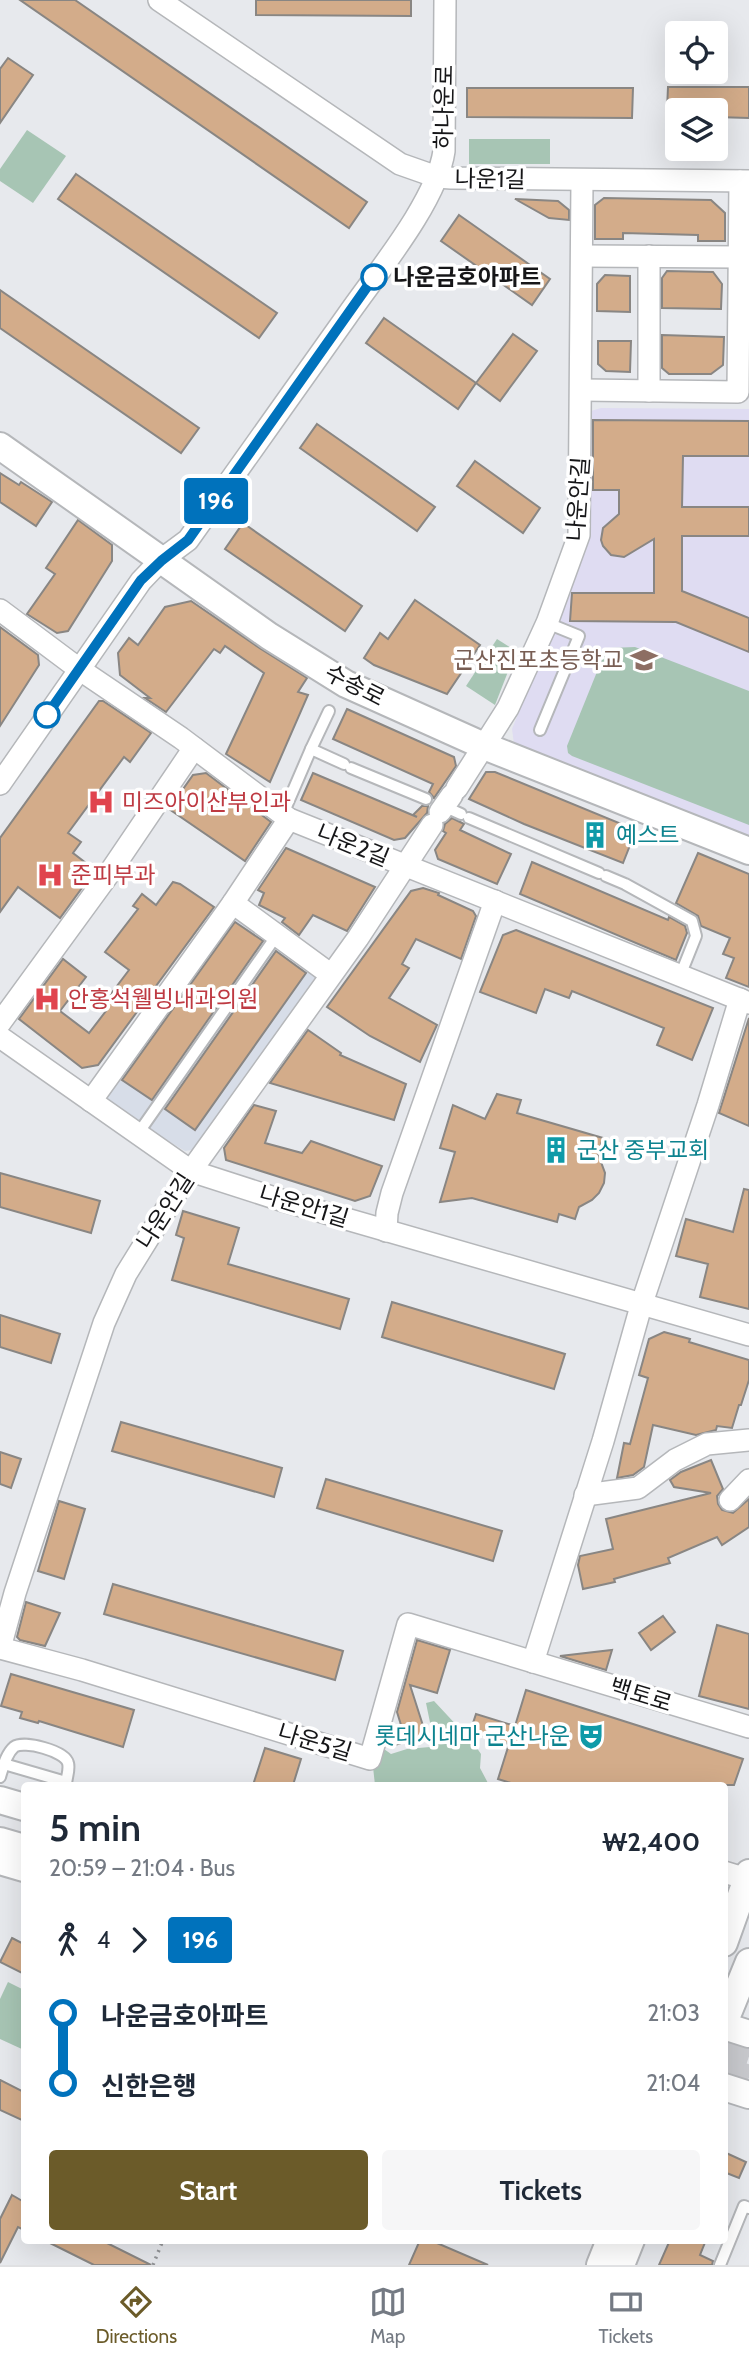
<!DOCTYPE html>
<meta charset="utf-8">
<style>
body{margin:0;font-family:Cabin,"Noto Sans KR",sans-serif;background:#f6f6f7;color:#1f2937;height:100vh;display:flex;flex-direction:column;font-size:26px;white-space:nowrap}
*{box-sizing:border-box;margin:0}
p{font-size:23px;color:#747a83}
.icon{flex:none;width:38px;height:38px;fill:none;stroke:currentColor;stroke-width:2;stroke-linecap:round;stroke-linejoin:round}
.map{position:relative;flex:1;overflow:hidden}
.drawer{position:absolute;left:21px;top:1782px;width:707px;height:462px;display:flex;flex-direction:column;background:#fff;border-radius:7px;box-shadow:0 7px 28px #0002}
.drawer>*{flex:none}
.badge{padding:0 14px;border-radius:5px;font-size:24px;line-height:46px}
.tools{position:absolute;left:665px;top:21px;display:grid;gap:14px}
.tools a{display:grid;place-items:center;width:63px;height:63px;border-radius:7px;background:#fff;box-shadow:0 7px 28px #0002;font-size:35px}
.map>.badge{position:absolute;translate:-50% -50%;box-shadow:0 0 0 4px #fff}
.legs{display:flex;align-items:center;gap:10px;height:77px;padding:0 28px;font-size:23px}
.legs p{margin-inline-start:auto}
.summary{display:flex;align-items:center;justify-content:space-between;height:119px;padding:0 28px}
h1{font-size:38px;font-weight:600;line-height:52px}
.button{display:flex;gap:14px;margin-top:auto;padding:14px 28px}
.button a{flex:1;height:80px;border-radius:7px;background:#6b5b29;color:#fff;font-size:28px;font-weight:600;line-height:80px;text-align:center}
.button a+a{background:#f6f6f7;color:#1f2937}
ul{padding:0 28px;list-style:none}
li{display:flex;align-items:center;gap:24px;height:70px;font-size:26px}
li i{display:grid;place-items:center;width:10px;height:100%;margin:0 9px;background:currentColor}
li i::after{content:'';width:18px;height:18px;margin:-9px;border:5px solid;border-radius:50%;background:#fff}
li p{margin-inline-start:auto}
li:first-child i{background:linear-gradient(#0000 50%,currentColor 0)}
li:last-child i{background:linear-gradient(currentColor 50%,#0000 0)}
.tab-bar{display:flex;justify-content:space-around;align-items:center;height:98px;border-top:2px solid #e0e1e3;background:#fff;font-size:19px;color:#747a83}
.tab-bar a{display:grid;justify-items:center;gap:4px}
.tab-bar .on{color:#6b5b29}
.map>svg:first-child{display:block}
.built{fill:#d7dde8}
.education{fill:#dfdcf2}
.green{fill:#a7c5b4}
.building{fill:#d3ac8a;stroke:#898683;stroke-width:2}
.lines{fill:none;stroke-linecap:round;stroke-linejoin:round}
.tertiary-tunnel{stroke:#c8c9cd;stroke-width:26;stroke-dasharray:26 13;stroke-linecap:butt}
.service-casing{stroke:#b5b7ba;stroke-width:14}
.minor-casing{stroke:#b5b7ba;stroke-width:24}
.tertiary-casing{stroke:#b5b7ba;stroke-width:30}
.path{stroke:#939598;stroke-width:3.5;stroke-dasharray:2 5;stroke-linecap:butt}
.service{stroke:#fff;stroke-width:10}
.minor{stroke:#fff;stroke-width:21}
.tertiary{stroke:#fff;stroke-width:26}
.line-1-casing{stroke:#fff;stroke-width:16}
.line-1{stroke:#0072bc;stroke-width:10}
.stop-1-dot{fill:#fff;stroke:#0072bc;stroke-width:3.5}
.labels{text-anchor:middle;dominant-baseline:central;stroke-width:7;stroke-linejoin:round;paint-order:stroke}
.street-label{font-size:23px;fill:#161618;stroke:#fff}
.stop-label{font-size:23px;font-weight:bold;fill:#161618;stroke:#fff;text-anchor:start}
.education-label{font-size:23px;fill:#785e54;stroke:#fff;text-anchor:end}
.health-label{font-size:23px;fill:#be3a42;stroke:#fff;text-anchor:start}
.culture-label{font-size:23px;fill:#0d838f;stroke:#fff;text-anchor:start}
</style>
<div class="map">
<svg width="749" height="2265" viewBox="0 0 749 2265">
<rect width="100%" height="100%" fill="#e7e9ed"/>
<polygon class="built" points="234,914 316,976 198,1145 192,1150 185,1151 134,1120 106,1097"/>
<polygon class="education" points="601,408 749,409 749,839 514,744 512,729 588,542 590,415 591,411"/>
<g class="green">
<polygon points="27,130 66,156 33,203 0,181 0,169"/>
<rect x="469" y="139" width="81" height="25"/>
<polygon points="497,639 516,651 495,705 466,686"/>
<polygon points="635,647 749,691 749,825 572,756 568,753 567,746 605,652 610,648"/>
<polygon points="434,1701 474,1744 481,1754 480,1768 489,1785 375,1785 373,1767 379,1750 384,1749 391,1754 407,1749 430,1747 434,1742 426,1703"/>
<polygon points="8,1982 24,1990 24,2050 0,2039 0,1999"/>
</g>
<g class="building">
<polygon points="20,0 75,0 367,202 349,228"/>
<polygon points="256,0 411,0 411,16 256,15"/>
<polygon points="8,58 33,75 0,123 0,69"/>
<polygon points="668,87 749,87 749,118 716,117 716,110 667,110"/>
<polygon points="467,88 633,88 632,118 467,117"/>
<polygon points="76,174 277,313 259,338 58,199"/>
<polygon points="604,198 711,200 725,213 725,241 698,241 698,235 623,233 623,239 595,239 595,205"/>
<polygon points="515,199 558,201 569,210 569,220 549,218"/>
<polygon points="459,215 550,279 532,305 441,241"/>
<polygon points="667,271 713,272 722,284 721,309 662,308 662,278"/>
<polygon points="605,275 630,276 630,312 597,311 597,284"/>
<polygon points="0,290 199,428 181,453 0,328"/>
<polygon points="384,318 476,383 458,409 366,343"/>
<polygon points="513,334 537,351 500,401 476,383"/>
<polygon points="662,335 724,337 723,365 711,374 669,374 662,368"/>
<polygon points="598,341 631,341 630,372 606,371 598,364"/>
<polygon points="593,420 749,421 749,456 683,456 682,507 749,507 749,536 682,536 682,591 749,618 749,652 676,622 570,621 572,593 654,593 654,539 624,557 611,555 603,546 601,540 603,528 619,514 619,490 593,490"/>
<polygon points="317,424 435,507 417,531 300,448"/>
<polygon points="475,461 540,508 523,533 457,486"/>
<polygon points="0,473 19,485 21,482 52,502 36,526 0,502"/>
<polygon points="78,520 112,545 112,561 68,631 57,633 27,614 55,574 46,568"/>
<polygon points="243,523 362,606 345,631 225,549"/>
<polygon points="415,600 480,645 447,694 374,665 364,658 380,633 388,639"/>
<polygon points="191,601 261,649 307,678 298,692 308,695 270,782 226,754 264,673 225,646 220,653 214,649 166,712 145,698 150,698 120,675 118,653 129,638 138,645 165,607"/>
<polygon points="0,627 38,655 39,665 0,726"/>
<polygon points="99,701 103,701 151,733 130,762 124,757 68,833 81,842 73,853 95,870 60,918 18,887 0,912 0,838"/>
<polygon points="347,709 454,757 456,766 434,798 429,792 433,784 333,739"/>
<polygon points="486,772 495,772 636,830 623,863 524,824 469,799"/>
<polygon points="206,773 271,822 245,861 169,809 193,775"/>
<polygon points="313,773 417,817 413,815 422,806 428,806 427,813 405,838 394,840 301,800"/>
<polygon points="452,818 464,824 460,830 511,854 497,884 438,859 435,850 446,833 443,831 445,824"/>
<polygon points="286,848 375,887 347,931 313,915 299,935 282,922 285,918 259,905 264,893 258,890"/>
<polygon points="698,853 749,874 749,987 726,978 734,958 723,954 730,938 701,926 698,916 676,903"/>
<polygon points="532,862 668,920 669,917 685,926 687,933 676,960 520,894"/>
<polygon points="173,882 180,884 214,907 98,1065 82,1068 19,1019 63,959 86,977 60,1011 89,1033 106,1011 101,1007 129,970 105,952 138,909 133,906 142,894 156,905"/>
<polygon points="423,888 439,893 438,895 473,911 476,916 461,959 416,939 402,964 409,968 389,998 437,1025 420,1062 370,1036 327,1007 411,891"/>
<polygon points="235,922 263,941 152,1100 122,1080"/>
<polygon points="516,930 713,1008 692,1060 657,1045 664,1028 572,991 569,998 545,989 536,1013 480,992 503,935"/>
<polygon points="276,951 306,973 195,1130 165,1109"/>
<polygon points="749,1018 749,1126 719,1113"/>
<polygon points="308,1030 341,1053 340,1055 406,1084 394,1120 270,1083"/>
<polygon points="497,1094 521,1100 517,1113 603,1138 598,1154 605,1173 604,1183 599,1193 592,1200 579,1207 575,1219 559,1214 557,1222 472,1198 440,1202 455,1152 440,1148 453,1105 485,1119"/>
<polygon points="254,1105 276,1111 265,1143 302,1153 311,1141 382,1166 370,1196 355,1201 226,1160 224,1148"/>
<polygon points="0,1173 100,1201 91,1233 0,1207"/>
<polygon points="744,1189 749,1190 749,1309 700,1297 708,1264 676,1256 686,1219 733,1232"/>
<polygon points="183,1211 239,1228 228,1264 349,1299 340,1329 172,1280 184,1238 176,1235"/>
<polygon points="392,1302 565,1354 554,1389 382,1337"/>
<polygon points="0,1315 60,1334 51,1363 0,1347"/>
<polygon points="664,1332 690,1339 689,1342 749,1360 749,1380 741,1405 739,1405 732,1428 717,1426 716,1430 696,1435 653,1425 644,1467 633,1475 617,1478 624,1443 630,1444 648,1378 639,1375 649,1339"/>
<polygon points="121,1422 282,1468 274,1497 112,1451"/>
<polygon points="0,1452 21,1459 11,1488 0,1484"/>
<polygon points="711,1460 723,1489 717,1496 718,1504 722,1510 733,1513 749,1499 749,1527 722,1545 717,1537 668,1558 670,1563 614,1579 615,1582 583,1589 578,1565 580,1556 613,1549 606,1519 711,1493 674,1487 670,1480 681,1472"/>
<polygon points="326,1479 502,1531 493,1561 317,1508"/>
<polygon points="59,1501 85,1509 64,1579 38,1571"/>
<polygon points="113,1584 343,1651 335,1680 104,1614"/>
<polygon points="26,1602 60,1613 45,1646 20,1640 17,1637"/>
<polygon points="663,1616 675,1632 651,1650 639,1633"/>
<polygon points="717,1625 749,1634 749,1709 699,1696"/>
<polygon points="417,1640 450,1650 437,1693 410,1685 426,1735 392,1746 390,1738 393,1727 401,1725 397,1712"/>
<polygon points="612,1650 606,1670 560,1656"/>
<polygon points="11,1674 134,1710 123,1747 39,1721 38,1723 20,1718 22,1712 1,1706"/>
<polygon points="526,1690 743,1759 734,1785 517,1785 498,1779 509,1744 470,1732 476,1714 515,1726"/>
<polygon points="265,1748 301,1759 293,1785 253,1785"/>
<polygon points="12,1938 24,1944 24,1974 0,1962"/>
<polygon points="0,2080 24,2092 24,2121 0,2110"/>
<polygon points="724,2152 746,2162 739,2178 724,2172"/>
<polygon points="12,2195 24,2202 24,2230 18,2227 0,2263 0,2219"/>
<polygon points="44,2240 101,2240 151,2265 94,2265"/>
<polygon points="420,2240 430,2240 488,2265 409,2265"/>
<polygon points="670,2240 706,2240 700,2255 713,2261 712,2265 659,2265"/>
</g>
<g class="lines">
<g class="tertiary-tunnel">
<polyline points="724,2049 749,2057"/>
<polyline points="724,2070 749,2078"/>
</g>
<defs>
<g id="service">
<polyline points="540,730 579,636 547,623"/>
<polyline points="311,749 329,711"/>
<polyline points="351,768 426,799"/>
<polyline points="441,805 461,814"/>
<polyline points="283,814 311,749 344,764"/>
<polyline points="469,818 599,873"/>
<polyline points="606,876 625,884 692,921 696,936 680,976"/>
<polyline points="137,1135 277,935"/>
<polyline points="4,1764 66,1782"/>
<path d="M0,1777C3,1767 6,1754 14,1747C24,1740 65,1751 68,1763C70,1770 66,1778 66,1785"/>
<polyline points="720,2265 744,2206 749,2208"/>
</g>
<g id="minor">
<polyline points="159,0 400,164 437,177 451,178 749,181"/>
<polyline points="582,256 739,257"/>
<polyline points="582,390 738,392 740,181"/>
<polyline points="649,391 649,256"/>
<polyline points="0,610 79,669 181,738 289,819 749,1003"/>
<path d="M0,784L141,581L161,560L188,540C241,465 294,391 347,316C376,274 437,201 444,151L445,0"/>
<polyline points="457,788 508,708 547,623 579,535 582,181"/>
<polyline points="440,812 452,795"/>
<polyline points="233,903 330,974"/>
<polyline points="0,1023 108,875 194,748"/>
<polyline points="0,1037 191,1171 284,1201 749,1335"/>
<polyline points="91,1101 233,903 289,819"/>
<polyline points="386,1231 387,1213 392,1193 495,901"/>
<polyline points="585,1495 638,1488 675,1460 707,1444 749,1440"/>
<polyline points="730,1500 749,1480"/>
<polyline points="0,1648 15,1593 104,1323 126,1274 183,1182 358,938 432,825"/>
<polyline points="0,1648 82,1670 370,1759 408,1624 749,1727"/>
<polyline points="533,1662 603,1441 641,1306 708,1105 740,999"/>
<polyline points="724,1872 747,1879"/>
</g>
<g id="tertiary">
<polyline points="0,446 269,636 346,684 484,746 749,851"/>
<polyline points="0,1800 24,1807"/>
<polyline points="0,1841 24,1848"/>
<polyline points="0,1861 24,1868"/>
<polyline points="724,1943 749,1873"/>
<polyline points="724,2023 749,1962"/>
<polyline points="724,2026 749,2034"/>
<polyline points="724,2087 749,2095"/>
<polyline points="600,2265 610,2240"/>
<polyline points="621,2265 631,2240"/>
</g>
</defs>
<use href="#service" class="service-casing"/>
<use href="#minor" class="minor-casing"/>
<use href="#tertiary" class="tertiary-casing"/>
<polyline class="path" points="153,2265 163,2240"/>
<use href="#service" class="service"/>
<use href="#minor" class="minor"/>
<use href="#tertiary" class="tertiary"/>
</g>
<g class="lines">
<defs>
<polyline id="line-1" points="47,715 141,580 161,561 188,540 374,277"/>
</defs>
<use href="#line-1" class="line-1-casing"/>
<use href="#line-1" class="line-1"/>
</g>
<defs>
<symbol id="school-bare" viewBox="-9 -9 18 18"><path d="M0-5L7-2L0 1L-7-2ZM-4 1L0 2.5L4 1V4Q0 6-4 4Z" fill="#8d6e63" stroke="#fff" stroke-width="2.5" paint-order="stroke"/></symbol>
<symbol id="hospital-bare" viewBox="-9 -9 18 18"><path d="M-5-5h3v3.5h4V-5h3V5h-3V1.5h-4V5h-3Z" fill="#e0444e" stroke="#fff" stroke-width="2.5" paint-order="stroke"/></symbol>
<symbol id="building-bare" viewBox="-9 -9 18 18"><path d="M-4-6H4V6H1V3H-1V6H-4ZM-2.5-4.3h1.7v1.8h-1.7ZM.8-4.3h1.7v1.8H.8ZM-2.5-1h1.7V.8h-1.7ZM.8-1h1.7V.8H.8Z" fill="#0f9aa8" stroke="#fff" stroke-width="2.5" paint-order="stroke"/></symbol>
<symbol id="theatre-bare" viewBox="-9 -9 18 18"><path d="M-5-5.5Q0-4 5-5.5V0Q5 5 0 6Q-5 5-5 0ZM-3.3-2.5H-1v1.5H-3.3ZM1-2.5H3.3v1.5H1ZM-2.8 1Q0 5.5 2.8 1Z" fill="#0f9aa8" stroke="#fff" stroke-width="2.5" paint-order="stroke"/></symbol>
</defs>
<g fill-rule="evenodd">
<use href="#school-bare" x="625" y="641" width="38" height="38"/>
<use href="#hospital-bare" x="82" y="783" width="38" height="38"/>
<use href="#building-bare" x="576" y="816" width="38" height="38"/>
<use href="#hospital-bare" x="31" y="856" width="38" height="38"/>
<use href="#hospital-bare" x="28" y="980" width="38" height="38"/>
<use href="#building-bare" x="537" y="1131" width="38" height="38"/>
<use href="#theatre-bare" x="572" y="1717" width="38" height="38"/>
</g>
<g class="stop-1-dot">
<circle cx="374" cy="277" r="12"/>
<circle cx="47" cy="715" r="12"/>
</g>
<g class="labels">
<g class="street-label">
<text transform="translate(444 107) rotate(-89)">하나운로</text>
<text transform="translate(490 179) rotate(1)">나운1길</text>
<text transform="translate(578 499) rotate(-86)">나운안길</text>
<text transform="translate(355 685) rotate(27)">수송로</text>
<text transform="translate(353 845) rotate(22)">나운2길</text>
<text transform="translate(304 1206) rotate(17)">나운안1길</text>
<text transform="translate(165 1211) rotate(-57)">나운안길</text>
<text transform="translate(641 1695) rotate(17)">백토로</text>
<text transform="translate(315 1742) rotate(17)">나운5길</text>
</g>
<g class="stop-label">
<text x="393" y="277">나운금호아파트</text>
</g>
<g class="education-label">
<text x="623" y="660">군산진포초등학교</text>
</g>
<g class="health-label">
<text x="122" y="802">미즈아이산부인과</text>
<text x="71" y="875">준피부과</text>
<text x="68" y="999">안홍석웰빙내과의원</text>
</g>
<g class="culture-label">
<text x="616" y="835">예스트</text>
<text x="577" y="1150">군산 중부교회</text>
<text x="570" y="1736" text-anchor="end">롯데시네마 군산나운</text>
</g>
</g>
</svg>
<div class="tools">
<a><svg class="icon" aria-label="locate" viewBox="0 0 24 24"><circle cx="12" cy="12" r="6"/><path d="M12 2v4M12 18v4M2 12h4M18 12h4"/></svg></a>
<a><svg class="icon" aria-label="layers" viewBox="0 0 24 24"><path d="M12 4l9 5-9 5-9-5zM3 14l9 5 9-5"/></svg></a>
</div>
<b class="badge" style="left:216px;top:501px;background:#0072bc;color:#fff">196</b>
<section class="drawer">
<div class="summary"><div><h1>5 min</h1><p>20:59 – 21:04 · Bus</p></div><b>₩2,400</b></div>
<div class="legs"><svg class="icon" aria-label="walk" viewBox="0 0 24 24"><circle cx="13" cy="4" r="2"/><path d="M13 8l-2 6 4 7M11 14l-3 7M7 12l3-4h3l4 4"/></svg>4<svg class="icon" aria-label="forward" viewBox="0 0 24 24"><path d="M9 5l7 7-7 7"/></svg><b class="badge" style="background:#0072bc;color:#fff">196</b></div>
<ul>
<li><i style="color:#0072bc"></i><b>나운금호아파트</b><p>21:03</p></li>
<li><i style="color:#0072bc"></i><b>신한은행</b><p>21:04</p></li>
</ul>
<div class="button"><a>Start</a><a>Tickets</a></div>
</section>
</div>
<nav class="tab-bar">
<a class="on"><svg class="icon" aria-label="directions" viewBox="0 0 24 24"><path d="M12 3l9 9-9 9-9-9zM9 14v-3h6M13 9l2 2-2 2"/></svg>Directions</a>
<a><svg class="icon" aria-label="map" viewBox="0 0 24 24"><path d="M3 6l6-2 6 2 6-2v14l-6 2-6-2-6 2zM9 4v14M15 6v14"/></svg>Map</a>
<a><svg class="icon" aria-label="tickets" viewBox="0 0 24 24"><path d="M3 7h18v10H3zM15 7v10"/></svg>Tickets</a>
</nav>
